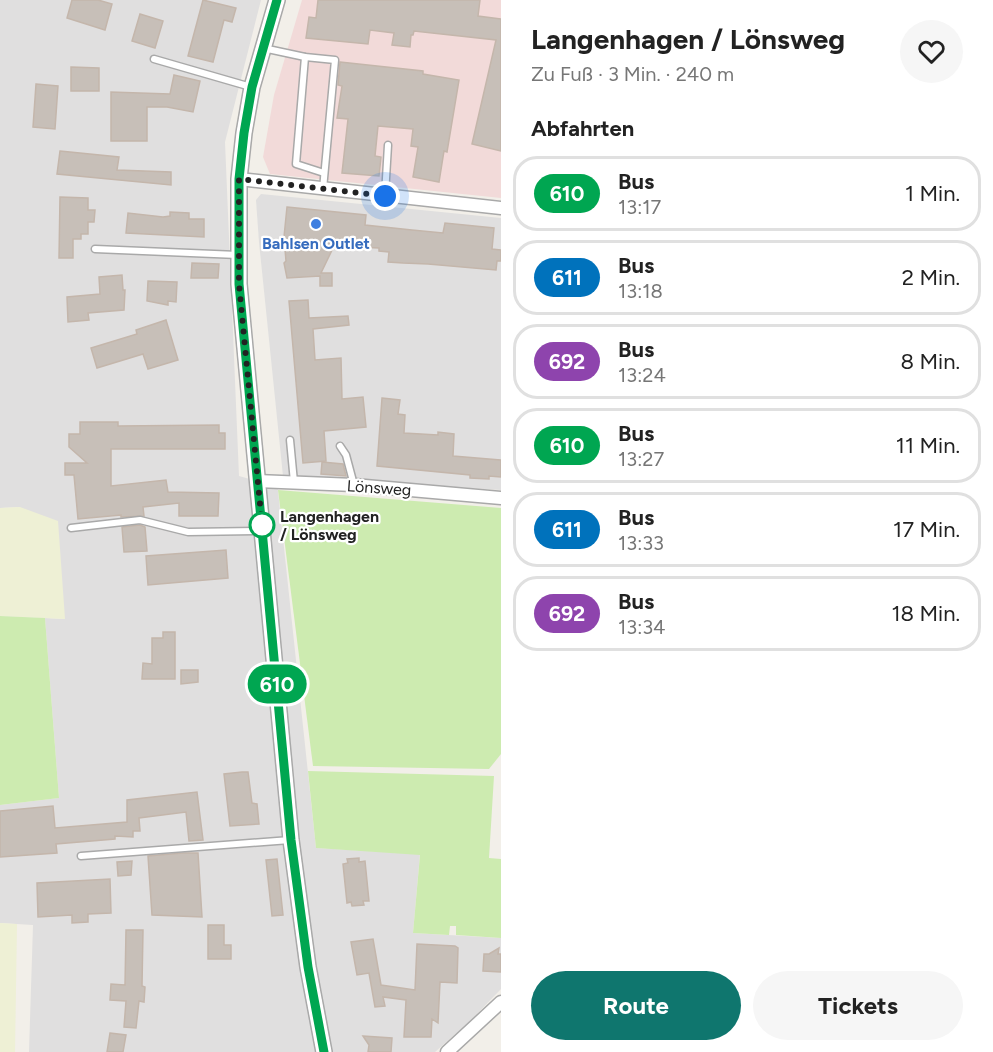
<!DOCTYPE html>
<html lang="de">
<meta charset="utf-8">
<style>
body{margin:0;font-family:Figtree,sans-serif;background:#f6f6f6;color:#222;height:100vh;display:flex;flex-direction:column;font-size:22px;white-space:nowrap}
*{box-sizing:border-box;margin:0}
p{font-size:20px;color:#767676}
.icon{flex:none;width:33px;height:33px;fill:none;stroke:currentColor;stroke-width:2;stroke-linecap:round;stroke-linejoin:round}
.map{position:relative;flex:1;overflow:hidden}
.panel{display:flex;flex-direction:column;background:#fff;width:492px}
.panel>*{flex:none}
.badge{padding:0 12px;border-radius:20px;font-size:21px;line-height:39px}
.you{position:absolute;width:30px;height:30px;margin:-15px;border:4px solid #fff;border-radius:50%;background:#1a73e8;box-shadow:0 0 0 9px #1a73e833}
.map>.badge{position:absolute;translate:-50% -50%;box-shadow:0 0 0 3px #fff}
h2{padding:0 30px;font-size:22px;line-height:54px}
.round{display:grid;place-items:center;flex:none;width:63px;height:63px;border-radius:32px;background:#f6f6f6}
.headline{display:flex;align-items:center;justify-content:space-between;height:102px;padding:0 30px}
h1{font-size:28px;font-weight:700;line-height:45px}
.primary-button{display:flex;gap:12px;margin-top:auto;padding:12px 30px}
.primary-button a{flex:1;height:69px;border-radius:36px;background:#0f766e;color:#fff;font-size:24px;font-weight:700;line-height:69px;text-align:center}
.primary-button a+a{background:#f6f6f6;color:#222}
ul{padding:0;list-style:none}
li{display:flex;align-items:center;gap:18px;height:75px;margin:0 12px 9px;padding:0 18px;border:3px solid #e0e0e0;border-radius:24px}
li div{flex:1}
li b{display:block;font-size:22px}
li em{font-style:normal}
li .badge{min-width:66px;font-weight:700;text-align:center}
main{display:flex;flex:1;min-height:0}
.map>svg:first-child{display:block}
.residential{fill:#e0dfdf}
.commercial{fill:#f2dad9}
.farmland{fill:#eef0d5}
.grass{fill:#cdebb0}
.building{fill:#c7bfb8;stroke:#c4b6ab;stroke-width:1.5}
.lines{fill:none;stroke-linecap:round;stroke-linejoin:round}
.service-casing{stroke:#a9a9a9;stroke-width:9}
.minor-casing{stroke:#a9a9a9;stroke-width:15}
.tertiary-casing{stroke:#a9a9a9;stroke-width:18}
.service{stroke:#fff;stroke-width:6}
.minor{stroke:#fff;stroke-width:12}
.tertiary{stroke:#fff;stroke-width:15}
.line-casing{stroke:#fff;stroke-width:14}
.line{stroke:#00a651;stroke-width:9}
.walk{stroke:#222;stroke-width:6;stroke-dasharray:0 10.8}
.shop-dot{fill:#3f7fe0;stroke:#fff;stroke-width:2}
.stop-dot{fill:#fff;stroke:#00a651;stroke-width:3}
.labels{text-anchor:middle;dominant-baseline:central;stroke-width:4.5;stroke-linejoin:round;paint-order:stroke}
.shop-label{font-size:16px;font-weight:bold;fill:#366cbe;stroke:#fff}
.street-label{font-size:16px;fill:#222;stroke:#fff}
.stop-label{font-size:16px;font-weight:bold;fill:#222;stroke:#fff;text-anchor:start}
</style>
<main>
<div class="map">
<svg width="501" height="1052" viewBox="0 0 501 1052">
<rect width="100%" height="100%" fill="#f2efe9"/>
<g class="residential">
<polygon points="0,0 261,0 225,142 239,476 257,481 277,482 316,848 420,854 413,933 501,938 501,989 469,1022 435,1052 29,1052 33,925 0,923 0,805 59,798 45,618 64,619 20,507 0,508"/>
<polygon points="261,194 501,218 501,490 283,476 259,242 256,200"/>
</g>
<polygon class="commercial" points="302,0 501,0 501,198 270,174 263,157 274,95"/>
<g class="farmland">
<polygon points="20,507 58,521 65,619 0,616 0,508"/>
<polygon points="0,923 17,924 15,1052 0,1052"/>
</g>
<g class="grass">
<polygon points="278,490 501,508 501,754 489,769 313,766"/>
<polygon points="0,616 45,618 59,798 0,805"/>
<polygon points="308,771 494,776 489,858 501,859 501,938 456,935 456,926 450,926 449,935 413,933 420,855 316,848"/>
</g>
<g class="building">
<polygon points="72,0 98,0 112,4 105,30 67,18"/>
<polygon points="203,0 236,8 232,22 224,20 213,62 188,56"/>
<polygon points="318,0 480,0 478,16 501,19 501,151 472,144 496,40 414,31 413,35 411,35 410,47 392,45 394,33 370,30 368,44 306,38 309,17 316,18"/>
<polygon points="140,14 163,21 155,48 132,41"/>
<polygon points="340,62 423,71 423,74 459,80 447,152 444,151 439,182 413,177 418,147 411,146 413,129 378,126 375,156 381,157 379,176 342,173 348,119 337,118 342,86 338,85"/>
<polygon points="71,67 99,68 99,91 71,91"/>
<polygon points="174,75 200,81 193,112 167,107 147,107 147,141 111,141 111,92 170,94"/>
<polygon points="36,84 58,86 55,129 33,127"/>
<polygon points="60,151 119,157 117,170 171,172 171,185 57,174"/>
<polygon points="60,197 88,198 88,210 95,210 94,222 88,222 88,234 81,234 81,239 73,239 73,258 59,258"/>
<polygon points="287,207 366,215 365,225 412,230 443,233 445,223 494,228 492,249 501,250 501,261 497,261 496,270 428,264 403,263 388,262 389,252 379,251 379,248 334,246 321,273 332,273 332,286 320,286 320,276 287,278 284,263 286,261 284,237"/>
<polygon points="170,212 189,213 189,219 204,219 204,237 126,233 128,213 163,217 170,216"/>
<polygon points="192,263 219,264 218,278 191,278"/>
<polygon points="122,275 123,290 125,290 124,310 88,313 89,320 68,322 67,297 100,294 99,277"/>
<polygon points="148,281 177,282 176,302 168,301 168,305 147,301"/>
<polygon points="308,300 309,318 348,316 349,325 313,329 315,360 341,358 342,399 363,397 366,427 324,431 326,461 303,463 289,301"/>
<polygon points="166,320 178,360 148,369 143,354 97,368 91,348 137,334 136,330"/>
<polygon points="382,398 400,400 398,414 405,415 404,433 438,435 438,432 454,434 453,456 501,460 501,477 489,476 489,479 470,478 470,475 377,466"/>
<polygon points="80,422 118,422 118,426 219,425 219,433 225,433 225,449 111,449 111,486 166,480 168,492 219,493 218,516 179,516 179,503 143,507 144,516 121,517 121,515 78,519 74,475 65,475 65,463 87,463 69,447 69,434 80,434"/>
<polygon points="322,462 343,464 346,476 321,474"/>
<polygon points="140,525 145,527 147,551 124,552 122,527"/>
<polygon points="226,550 228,578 148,585 146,556"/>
<polygon points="163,632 175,632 175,679 142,679 143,663 152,664 152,638 163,638"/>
<polygon points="181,670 198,670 198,682 181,684"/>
<polygon points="242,772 248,772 252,803 257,804 259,824 230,826 224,774"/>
<polygon points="197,792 203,840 189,841 186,812 139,818 140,831 133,831 133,837 115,836 115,839 56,844 57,853 0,857 0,811 53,806 55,828 127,822 127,800"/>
<polygon points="183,853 198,853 202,917 152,915 148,856"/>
<polygon points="359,858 359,862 365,861 369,901 363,901 364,905 352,906 351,902 347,903 343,864 348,863 347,859"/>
<polygon points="277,859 283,915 272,916 266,860"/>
<polygon points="132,861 131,875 118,876 117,862"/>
<polygon points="110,879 111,913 88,914 88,922 72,923 72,915 38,917 37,883"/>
<polygon points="208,925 224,925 224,945 231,945 231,959 208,959"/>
<polygon points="126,930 143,930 142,986 145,987 144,1002 139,1001 136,1028 124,1027 126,1001 110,1000 111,984 125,985"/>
<polygon points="373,939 381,985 415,990 417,944 455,946 458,948 457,983 440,982 438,1023 432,1019 431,1037 404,1037 406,1000 383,997 385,1006 375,1007 369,973 357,975 351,942"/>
<polygon points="499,948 498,954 501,954 501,972 483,971 484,954 489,954"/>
<polygon points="110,1033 126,1035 123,1052 107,1052"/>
<polygon points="363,1036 392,1038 391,1052 368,1052 369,1045"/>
</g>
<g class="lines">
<defs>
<g id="service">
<polyline points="263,48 305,57 335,60 323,189"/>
<polyline points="305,57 296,164 324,173"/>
<polyline points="154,59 251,87"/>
<polyline points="385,195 388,145"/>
<polyline points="95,249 238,255"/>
<polyline points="290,440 294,482"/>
<polyline points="340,446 346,455 354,485"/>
<polyline points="71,528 140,520 188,532 262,531"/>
<polyline points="81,856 290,840"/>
</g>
<g id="minor">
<polyline points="239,179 501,208"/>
<polyline points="257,481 354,485 501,498"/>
<polyline points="447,1052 501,1002"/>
</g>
<polyline id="tertiary" points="277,0 252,87 244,133 239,179 239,284 291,840 308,967 324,1052"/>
</defs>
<use href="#service" class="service-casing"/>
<use href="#minor" class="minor-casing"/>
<use href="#tertiary" class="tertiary-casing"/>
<use href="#service" class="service"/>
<use href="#minor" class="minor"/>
<use href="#tertiary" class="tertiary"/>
</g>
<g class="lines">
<defs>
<polyline id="line" points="277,0 252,87 244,133 239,179 239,284 291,840 308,967 324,1052"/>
</defs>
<use href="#line" class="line-casing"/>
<use href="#line" class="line"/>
<polyline class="walk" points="262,525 239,284 239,179 385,196"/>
</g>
<circle class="shop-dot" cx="316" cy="224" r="6"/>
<circle class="stop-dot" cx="262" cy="525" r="12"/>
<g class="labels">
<g class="shop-label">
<text x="316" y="243">Bahlsen Outlet</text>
</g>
<g class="street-label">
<text transform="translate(379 488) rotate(4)">Lönsweg</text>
</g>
<g class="stop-label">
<text x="280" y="516">Langenhagen<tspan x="280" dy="18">/ Lönsweg</tspan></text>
</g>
</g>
</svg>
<div class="you" style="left:385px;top:196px"></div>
<b class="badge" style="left:277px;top:684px;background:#00a651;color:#fff">610</b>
</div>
<section class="panel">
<div class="headline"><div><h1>Langenhagen / Lönsweg</h1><p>Zu Fuß · 3 Min. · 240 m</p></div><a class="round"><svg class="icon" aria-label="heart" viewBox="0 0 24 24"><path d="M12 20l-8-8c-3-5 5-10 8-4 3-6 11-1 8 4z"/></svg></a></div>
<h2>Abfahrten</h2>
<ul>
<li><span class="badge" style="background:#00a651;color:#fff">610</span><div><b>Bus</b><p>13:17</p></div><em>1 Min.</em></li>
<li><span class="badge" style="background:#0072bc;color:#fff">611</span><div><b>Bus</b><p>13:18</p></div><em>2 Min.</em></li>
<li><span class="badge" style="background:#8e44ad;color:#fff">692</span><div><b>Bus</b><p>13:24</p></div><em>8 Min.</em></li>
<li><span class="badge" style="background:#00a651;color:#fff">610</span><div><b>Bus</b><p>13:27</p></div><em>11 Min.</em></li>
<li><span class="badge" style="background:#0072bc;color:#fff">611</span><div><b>Bus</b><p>13:33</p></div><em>17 Min.</em></li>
<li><span class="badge" style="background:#8e44ad;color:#fff">692</span><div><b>Bus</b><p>13:34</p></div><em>18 Min.</em></li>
</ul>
<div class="primary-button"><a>Route</a><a>Tickets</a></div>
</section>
</main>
